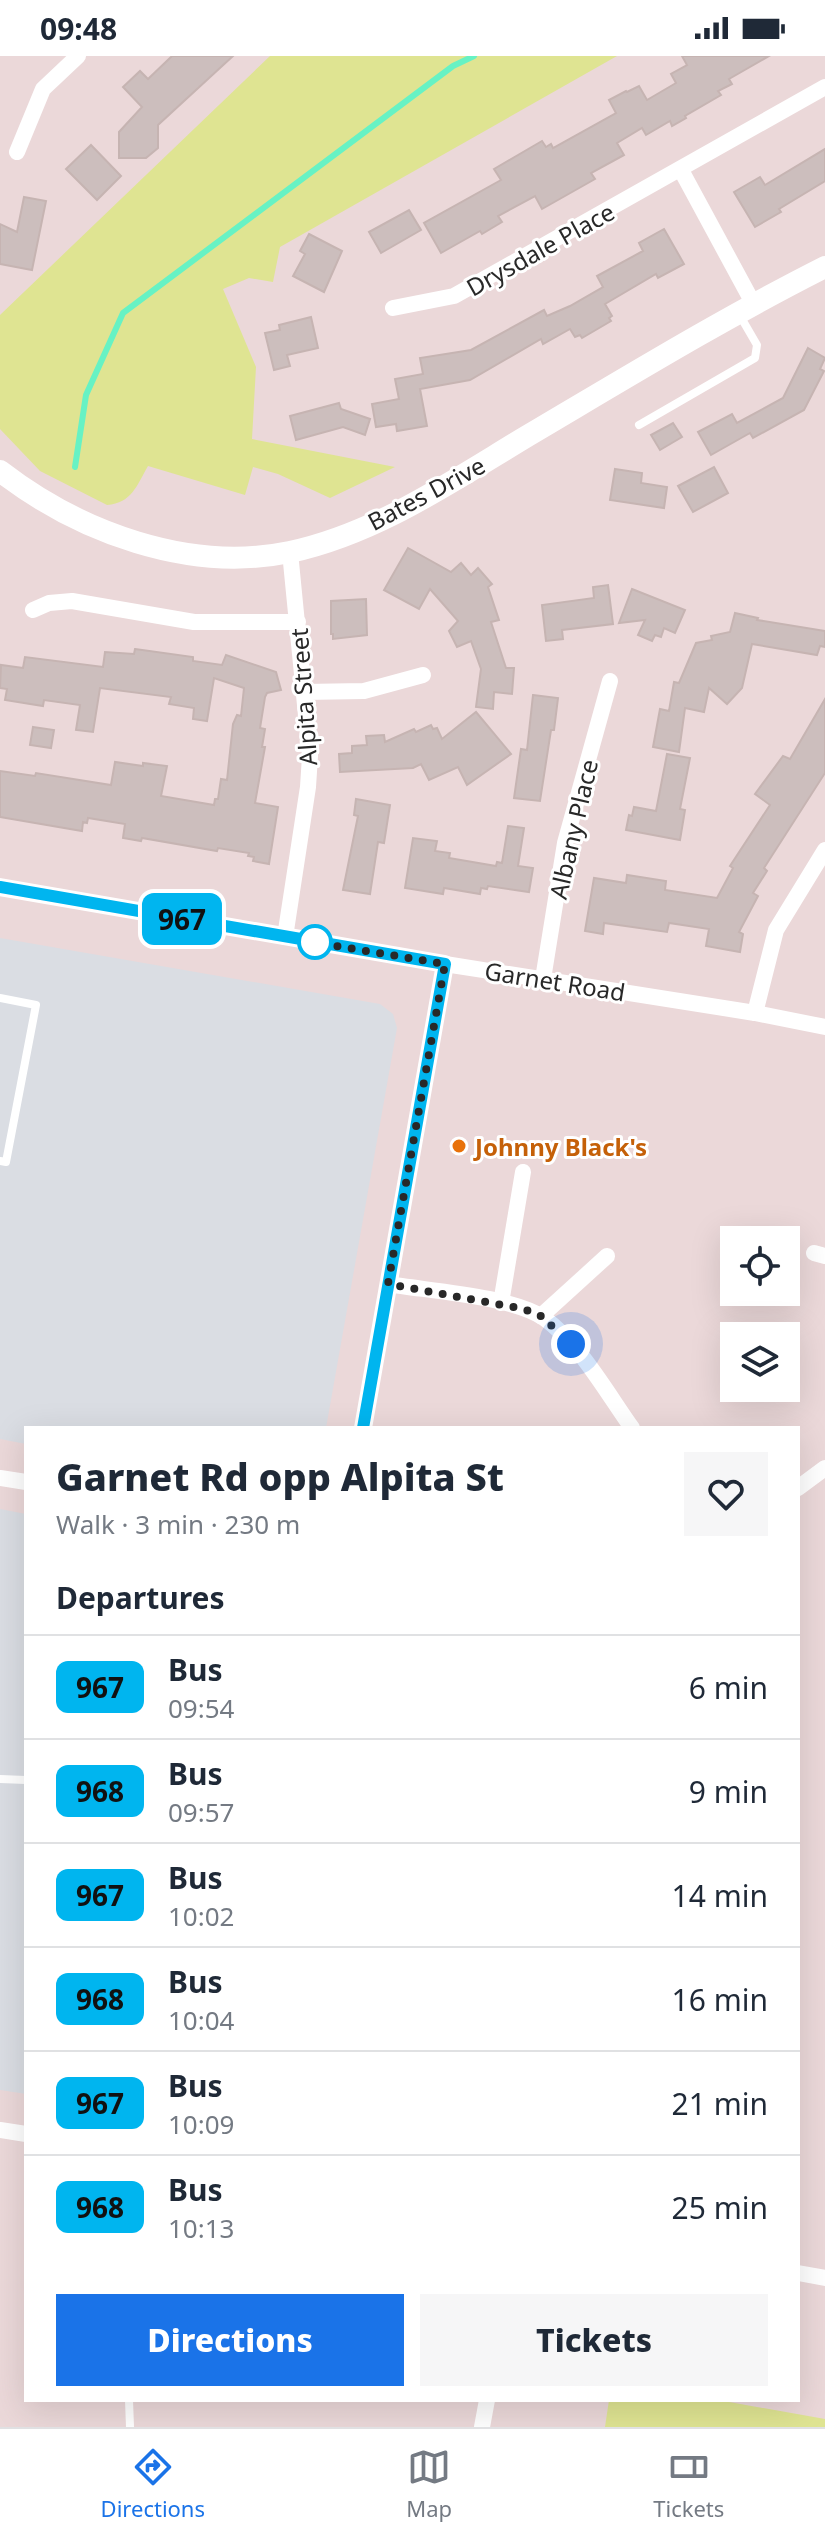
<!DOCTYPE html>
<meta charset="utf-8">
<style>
body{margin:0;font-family:"Noto Sans",sans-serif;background:#f6f6f7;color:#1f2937;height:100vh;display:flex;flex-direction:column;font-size:30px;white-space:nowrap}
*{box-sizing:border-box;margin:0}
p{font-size:26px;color:#747a83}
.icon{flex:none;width:44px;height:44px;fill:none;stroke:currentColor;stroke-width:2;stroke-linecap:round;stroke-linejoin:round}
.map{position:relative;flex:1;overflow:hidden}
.sheet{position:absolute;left:24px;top:1370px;width:776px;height:976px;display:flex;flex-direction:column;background:#fff;border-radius:0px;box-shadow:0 8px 32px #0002}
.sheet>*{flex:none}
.badge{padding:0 16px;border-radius:12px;font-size:28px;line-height:52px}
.buttons{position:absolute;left:720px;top:1170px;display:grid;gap:16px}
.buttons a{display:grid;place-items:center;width:80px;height:80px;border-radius:0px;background:#fff;box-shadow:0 8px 32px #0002;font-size:40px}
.you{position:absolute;width:40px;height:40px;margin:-20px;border:6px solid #fff;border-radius:50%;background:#1a73e8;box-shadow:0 0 0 12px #1a73e833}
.map>.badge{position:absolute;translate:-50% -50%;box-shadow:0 0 0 4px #fff}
h2{padding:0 32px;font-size:30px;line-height:72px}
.round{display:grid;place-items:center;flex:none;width:84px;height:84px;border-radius:0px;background:#f6f6f7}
.headline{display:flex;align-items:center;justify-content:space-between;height:136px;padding:0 32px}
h1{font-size:38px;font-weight:800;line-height:60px}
.action{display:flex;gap:16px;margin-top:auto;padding:16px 32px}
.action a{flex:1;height:92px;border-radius:0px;background:#1a73e8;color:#fff;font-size:32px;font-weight:800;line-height:92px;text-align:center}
.action a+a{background:#f6f6f7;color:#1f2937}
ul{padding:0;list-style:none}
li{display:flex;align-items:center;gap:24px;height:104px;padding:0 32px;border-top:2px solid #e0e1e3}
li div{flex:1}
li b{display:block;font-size:30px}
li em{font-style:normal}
li .badge{min-width:88px;font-weight:700;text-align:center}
.status{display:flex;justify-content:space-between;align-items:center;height:56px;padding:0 40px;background:#fff;direction:ltr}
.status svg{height:22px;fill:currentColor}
.menu{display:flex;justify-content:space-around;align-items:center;height:112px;border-top:2px solid #e0e1e3;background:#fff;font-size:22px;color:#747a83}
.menu a{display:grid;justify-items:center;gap:4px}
.menu .current{color:#1a73e8}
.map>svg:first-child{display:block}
.industrial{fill:#dadde3}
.green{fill:#dfe492}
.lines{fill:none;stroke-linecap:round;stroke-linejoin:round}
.stream{stroke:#67f2c4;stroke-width:6}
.building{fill:#ccbebd;stroke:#c6b4b2;stroke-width:2}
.lane{stroke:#fff;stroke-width:8}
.street{stroke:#fff;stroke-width:16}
.secondary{stroke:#fff;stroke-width:22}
.line-casing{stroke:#fff;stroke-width:18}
.line{stroke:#00b5ef;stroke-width:12}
.walk{stroke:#282828;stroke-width:8;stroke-dasharray:0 14.4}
.stop-dot{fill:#fff;stroke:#00b5ef;stroke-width:4}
.food-dot{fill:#e8710a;stroke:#fff;stroke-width:3}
.labels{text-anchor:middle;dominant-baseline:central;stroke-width:6;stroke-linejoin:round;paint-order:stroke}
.street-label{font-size:24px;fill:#282828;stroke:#fff}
.food-label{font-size:24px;font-weight:bold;fill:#c56008;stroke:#fff;text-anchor:start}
</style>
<div class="status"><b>09:48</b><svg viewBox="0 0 49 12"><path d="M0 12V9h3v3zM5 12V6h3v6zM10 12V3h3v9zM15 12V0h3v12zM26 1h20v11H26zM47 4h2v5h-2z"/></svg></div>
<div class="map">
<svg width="825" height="2371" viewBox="0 0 825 2371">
<rect width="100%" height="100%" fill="#ebd8d9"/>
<g class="industrial">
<polygon points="0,882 380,948 393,958 397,972 326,1372 26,1372 26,1388 0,1383"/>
<polygon points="0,1453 26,1458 26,2038 0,2034"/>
</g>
<g class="green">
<path d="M270,0H617L280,191L273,226L249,222L223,233L256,311L252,383L395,411L330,442L278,418L253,411L245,439L148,410C137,429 132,447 107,449L40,415L0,373V259Z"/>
<polygon points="609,2344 718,2344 825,2363 825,2371 605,2371"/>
</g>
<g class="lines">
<polyline class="stream" points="75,411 86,339 123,257 453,10 474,0"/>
</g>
<g class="building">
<polygon points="172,0 233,0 158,69 158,92 146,102 119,102 119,76 142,51 123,31 140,15 148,23"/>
<polygon points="682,0 769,0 729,23 732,28 718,35 721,39 685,60 686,62 672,70 670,65 646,79 642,72 617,87 624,99 591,117 595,123 542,153 535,140 498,160 502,166 482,178 480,175 441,197 424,167 501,124 494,113 542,85 546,91 551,88 553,92 616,57 609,44 626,35 627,36 639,30 647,44 676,27 671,18 687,9"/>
<polygon points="91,89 121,120 97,144 66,113"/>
<polygon points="825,93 825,125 779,153 781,156 755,171 734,136 760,121 765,129"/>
<polygon points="24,141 46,145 32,214 0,208 0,168 17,176"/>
<polygon points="409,154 421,174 381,197 369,176"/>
<polygon points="664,173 684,208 658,222 656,218 605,248 612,260 609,262 611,265 582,282 580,279 575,281 570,273 543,288 541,283 470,324 420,333 427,370 397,375 396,368 376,371 372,348 399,343 395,323 423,318 420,302 471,294 544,254 547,260 570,250 603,231 597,220 643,195 639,187"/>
<polygon points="309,178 342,195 324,236 293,220 305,198 300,195"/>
<polygon points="311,261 318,292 287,299 290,310 274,314 265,277 280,274 279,269"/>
<polygon points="808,292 825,302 820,313 824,315 804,354 753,382 750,377 711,399 698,376 732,358 737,367 783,342"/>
<polygon points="339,347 341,353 370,363 365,379 343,371 296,384 290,360"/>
<polygon points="673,367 682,381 660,394 651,379"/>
<polygon points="714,411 728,437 693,456 678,430"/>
<polygon points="615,413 642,417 641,427 667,431 664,452 610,444"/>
<polygon points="408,492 451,516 461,507 471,519 478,512 492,528 488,531 499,564 491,566 506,612 514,612 512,638 494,636 493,653 476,651 481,613 471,585 457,591 449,575 458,565 430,533 419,553 384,534"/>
<polygon points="608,529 613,568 562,574 563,583 546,585 542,549 594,542 593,531"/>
<polygon points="632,533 685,554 675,577 664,572 661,581 655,579 652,585 638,579 645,564 619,567"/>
<polygon points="366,543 367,579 333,583 333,578 331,578 331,545"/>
<polygon points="735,557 758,562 757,564 825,575 825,591 820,590 817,599 752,588 742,632 727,648 709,632 704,656 685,652 679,696 653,691 660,653 669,655 674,626 679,627 696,587 712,584 711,580 730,576"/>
<polygon points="135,593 193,601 193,605 222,609 226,599 276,616 281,634 267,637 265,641 260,672 265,673 262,691 265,691 255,747 278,751 269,808 253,805 254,801 248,800 249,797 218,792 217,795 142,782 141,785 123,782 125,768 88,762 87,767 83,766 82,775 0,761 0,715 35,720 36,717 111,729 115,706 143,710 143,707 167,710 161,740 214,749 215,743 218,743 221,723 227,724 233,668 237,659 241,660 244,632 214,622 207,665 193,663 194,652 169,648 171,641 100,632 93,676 76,674 80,649 44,644 43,650 5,644 7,633 0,632 1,609 23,612 25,601 103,611 105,596 134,598"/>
<polygon points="533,639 558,642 554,674 551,674 540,745 514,742 521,693 527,694"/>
<polygon points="825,643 825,717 764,812 767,815 753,837 758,840 739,876 743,878 740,896 706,890 709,873 669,867 667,876 604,867 603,878 585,875 594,822 626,827 627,819 666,825 665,834 717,842 733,812 730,810 770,749 755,738 783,700 790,703"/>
<polygon points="476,656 511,698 467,729 458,711 429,724 421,708 413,712 340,716 339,698 352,697 352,690 367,689 366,680 384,679 385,686 414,673 416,676 431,669 433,673 437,672 442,683"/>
<polygon points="33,671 54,674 51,692 30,689"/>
<polygon points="667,698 690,702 680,753 685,754 680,784 626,774 629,759 632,760 634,751 656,755"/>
<polygon points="356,743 390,749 384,787 378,786 370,838 343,834 358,760 354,759"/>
<polygon points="508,770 524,772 518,810 533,812 529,836 488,830 487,833 481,832 480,838 444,832 443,838 405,832 413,782 437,785 435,795 450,797 449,802 496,810 497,806 502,807"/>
</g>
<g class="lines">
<g class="lane">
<polyline points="639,369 755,302 757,289 739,258"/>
<polyline points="0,942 36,949 6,1106 0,1105"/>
<polyline points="0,1723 26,1724"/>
<polyline points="129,2344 130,2371"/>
</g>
<g class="street">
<polyline points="17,96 43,33 78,0"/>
<polyline points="681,114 753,247"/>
<polyline points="393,252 454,240 825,31"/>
<polyline points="33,554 49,547 72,545 194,566 298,566"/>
<polyline points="304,636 364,635 423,619"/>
<polyline points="0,831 445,908 755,957 825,971"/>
<polyline points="285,881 308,731 310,700 290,496"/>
<polyline points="543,923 565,787 610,625"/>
<polyline points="755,957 776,874 825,794"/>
<polyline points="814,1197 825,1200"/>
<path d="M388,1228C429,1235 511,1240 544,1262C579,1287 607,1337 632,1372"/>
<polyline points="501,1247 523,1116"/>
<polyline points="541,1260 607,1200"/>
<polyline points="363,1372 445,908"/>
<polyline points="0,1422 26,1426"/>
<polyline points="798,1432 825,1412"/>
<polyline points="0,2074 26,2078"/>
<polyline points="798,2217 825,2222"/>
<polyline points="482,2371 487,2344"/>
</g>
<path class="secondary" d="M0,415C79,476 189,517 290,496C375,478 451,426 524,382C624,323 722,263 825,211"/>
</g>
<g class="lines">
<defs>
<polyline id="line" points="0,831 445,908 363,1372"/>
</defs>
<use href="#line" class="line-casing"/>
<use href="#line" class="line"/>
<polyline class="walk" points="315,886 312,886 445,908 388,1228 524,1253 541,1260 571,1288"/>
</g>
<circle class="stop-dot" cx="315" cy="886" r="16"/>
<circle class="food-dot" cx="459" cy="1090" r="8"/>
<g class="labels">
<g class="street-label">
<text transform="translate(540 193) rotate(-29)">Drysdale Place</text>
<text transform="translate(426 437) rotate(-28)">Bates Drive</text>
<text transform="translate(303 641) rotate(-94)">Alpita Street</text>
<text transform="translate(573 773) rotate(-77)">Albany Place</text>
<text transform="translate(555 925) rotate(9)">Garnet Road</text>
</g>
<g class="food-label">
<text x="475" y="1090">Johnny Black's</text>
</g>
</g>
</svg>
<div class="buttons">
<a><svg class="icon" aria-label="locate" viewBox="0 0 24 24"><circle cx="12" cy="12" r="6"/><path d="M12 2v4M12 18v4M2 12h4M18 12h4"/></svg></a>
<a><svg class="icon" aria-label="layers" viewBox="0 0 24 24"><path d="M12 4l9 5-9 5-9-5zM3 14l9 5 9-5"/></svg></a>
</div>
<div class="you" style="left:571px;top:1288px"></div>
<b class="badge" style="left:182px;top:863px;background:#00b5ef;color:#111">967</b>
<section class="sheet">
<div class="headline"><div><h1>Garnet Rd opp Alpita St</h1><p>Walk · 3 min · 230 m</p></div><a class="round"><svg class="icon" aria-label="heart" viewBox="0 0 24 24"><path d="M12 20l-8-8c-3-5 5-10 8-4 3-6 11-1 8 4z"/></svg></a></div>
<h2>Departures</h2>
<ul>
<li><span class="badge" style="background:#00b5ef;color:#111">967</span><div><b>Bus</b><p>09:54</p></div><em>6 min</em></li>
<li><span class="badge" style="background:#00b5ef;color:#111">968</span><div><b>Bus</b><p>09:57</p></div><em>9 min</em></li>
<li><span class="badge" style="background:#00b5ef;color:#111">967</span><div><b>Bus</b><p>10:02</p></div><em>14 min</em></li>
<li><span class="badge" style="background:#00b5ef;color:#111">968</span><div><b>Bus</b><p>10:04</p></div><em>16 min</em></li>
<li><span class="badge" style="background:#00b5ef;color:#111">967</span><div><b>Bus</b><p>10:09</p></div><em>21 min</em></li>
<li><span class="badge" style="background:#00b5ef;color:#111">968</span><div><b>Bus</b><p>10:13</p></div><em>25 min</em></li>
</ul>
<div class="action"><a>Directions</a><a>Tickets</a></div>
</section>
</div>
<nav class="menu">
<a class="current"><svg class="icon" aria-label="directions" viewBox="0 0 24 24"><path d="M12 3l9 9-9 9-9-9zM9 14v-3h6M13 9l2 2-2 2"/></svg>Directions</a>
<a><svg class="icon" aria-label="map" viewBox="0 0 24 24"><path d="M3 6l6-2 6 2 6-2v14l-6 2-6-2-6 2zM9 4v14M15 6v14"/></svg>Map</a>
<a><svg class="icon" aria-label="tickets" viewBox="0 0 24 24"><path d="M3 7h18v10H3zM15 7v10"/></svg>Tickets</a>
</nav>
